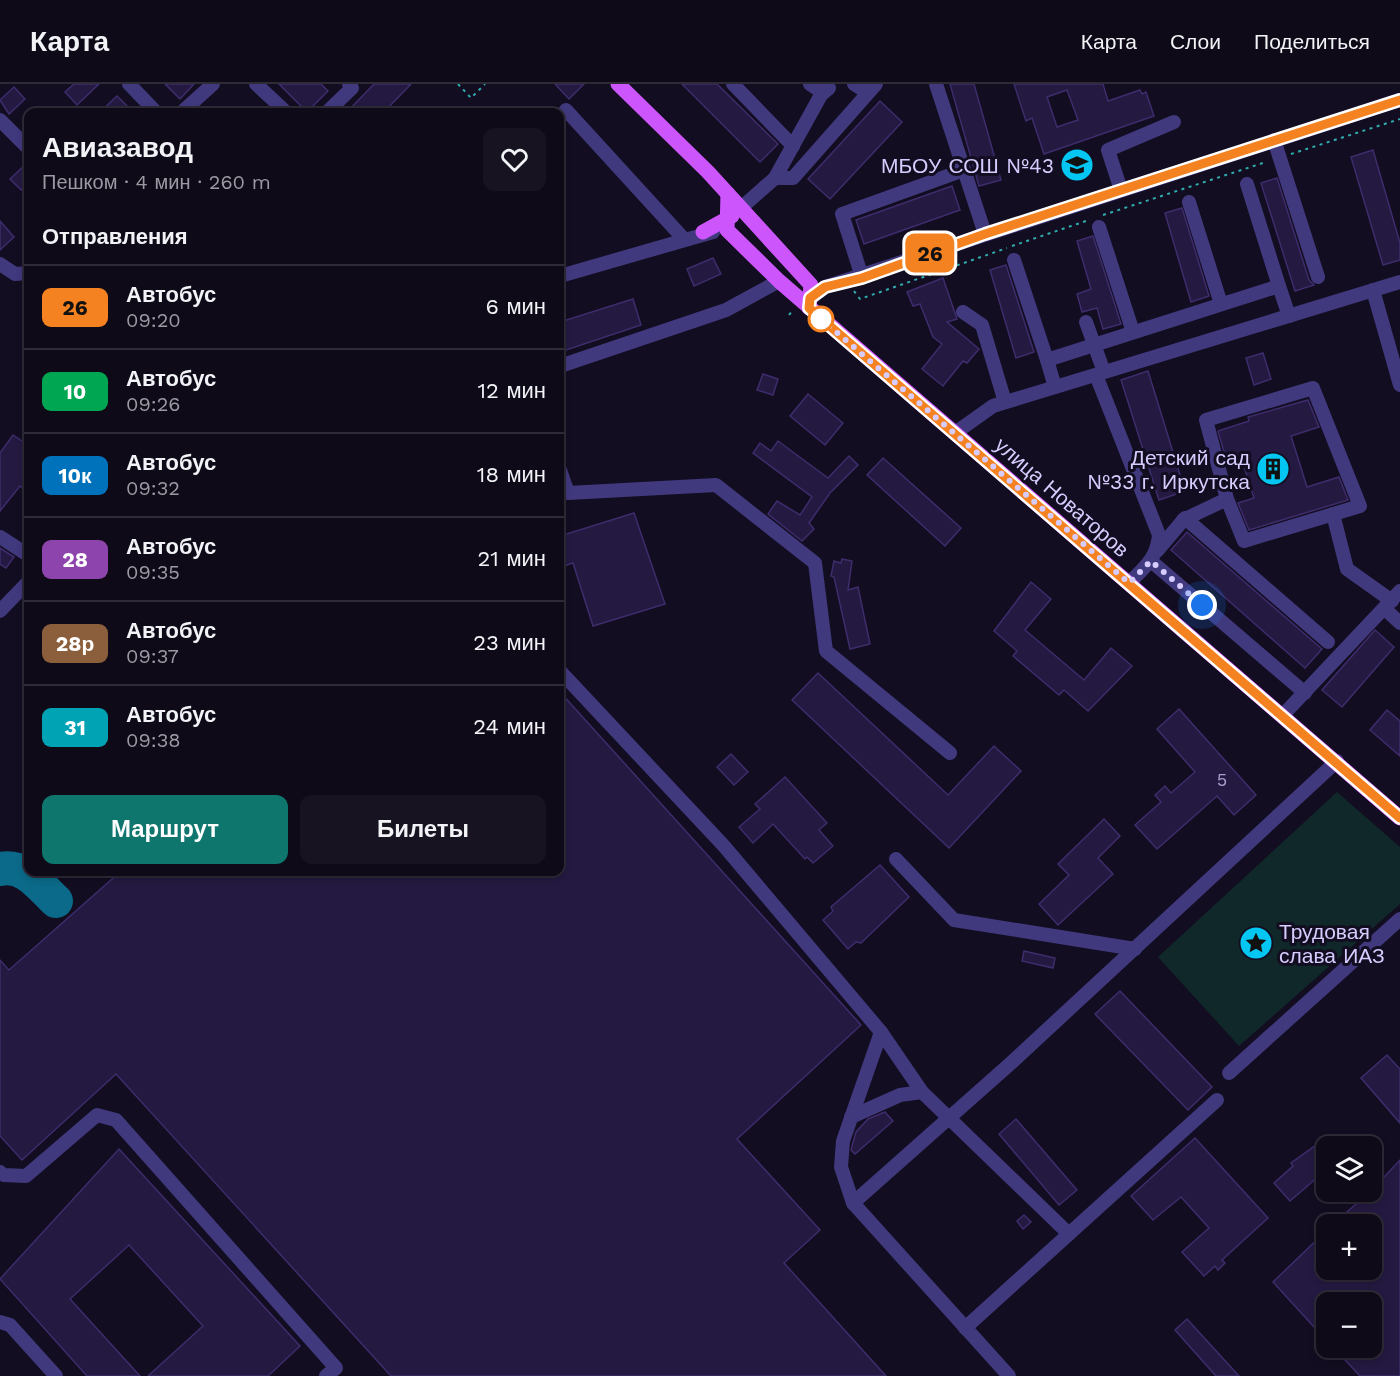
<!DOCTYPE html>
<html lang="ru">
<meta charset="utf-8">
<style>
body{margin:0;font-family:"Work Sans",sans-serif;background:#171321;color:#f1f3f6;height:100vh;display:flex;flex-direction:column;font-size:22px;white-space:nowrap}
*{box-sizing:border-box;margin:0}
p{font-size:20px;color:#9b9aa2}
.icon{flex:none;width:33px;height:33px;fill:none;stroke:currentColor;stroke-width:2;stroke-linecap:round;stroke-linejoin:round}
.map{position:relative;flex:1;overflow:hidden}
.side{position:absolute;left:24px;top:24px;width:540px;height:768px;display:flex;flex-direction:column;background:#0e0a18;border-radius:12px;box-shadow:0 3px 9px #0003,0 0 0 2px #2e2b37}
.side>*{flex:none}
.badge{padding:0 12px;border-radius:9px;font-size:21px;line-height:39px}
.tools{position:absolute;left:1316px;top:1052px;display:grid;gap:12px}
.tools a{display:grid;place-items:center;width:66px;height:66px;border-radius:12px;background:#0e0a18;box-shadow:0 3px 9px #0003,0 0 0 2px #2e2b37;font-size:30px}
.you{position:absolute;width:30px;height:30px;margin:-15px;border:4px solid #fff;border-radius:50%;background:#1a73e8;box-shadow:0 0 0 9px #1a73e833}
.map>.badge{position:absolute;translate:-50% -50%;box-shadow:0 0 0 3px #fff}
h2{padding:0 18px;font-size:22px;line-height:54px}
.round{display:grid;place-items:center;flex:none;width:63px;height:63px;border-radius:12px;background:#171321}
.head{display:flex;align-items:center;justify-content:space-between;height:102px;padding:0 18px}
h1{font-size:28px;font-weight:600;line-height:45px}
.action{display:flex;gap:12px;margin-top:auto;padding:12px 18px}
.action a{flex:1;height:69px;border-radius:12px;background:#0f766e;color:#fff;font-size:24px;font-weight:600;line-height:69px;text-align:center}
.action a+a{background:#171321;color:#f1f3f6}
ul{padding:0;list-style:none}
li{display:flex;align-items:center;gap:18px;height:84px;padding:0 18px;border-top:2px solid #2e2b37}
li div{flex:1}
li b{display:block;font-size:22px}
li em{font-style:normal}
li .badge{min-width:66px;font-weight:700;text-align:center}
header{display:flex;align-items:center;gap:36px;box-sizing:border-box;height:84px;padding:0 30px;background:#0e0a18;border-bottom:2px solid #2e2b37}
header strong{font-size:28px}
nav{display:flex;gap:33px;margin-inline-start:auto;font-size:21px}
.map>svg:first-child{display:block}
.green{fill:#102829}
.lines{fill:none;stroke-linecap:round;stroke-linejoin:round}
.taxiway{stroke:#0b6a89;stroke-width:34}
.building{fill:#241940;stroke:#3e2c6c;stroke-width:1.5;fill-rule:evenodd}
.path{stroke:#30acaf;stroke-width:2;stroke-dasharray:3 4.5;stroke-linecap:butt}
.minor{stroke:#41397e;stroke-width:14}
.major{stroke:#cc55fc;stroke-width:15}
.line-casing{stroke:#fff;stroke-width:14}
.line{stroke:#f58220;stroke-width:9}
.walk{stroke:#d6ccfe;stroke-width:6;stroke-dasharray:0 10.8}
.stop-dot{fill:#fff;stroke:#f58220;stroke-width:3}
.labels{text-anchor:middle;dominant-baseline:central;stroke-width:6;stroke-linejoin:round;paint-order:stroke}
.number-label{font-size:18px;fill:#aa9fce}
.poi-label{font-size:21px;fill:#d6ccfe;stroke:#120d20;text-anchor:end}
.street-label{font-size:21px;fill:#d6ccfe;stroke:#120d20}
</style>
<header>
<strong>Карта</strong>
<nav><a>Карта</a><a>Слои</a><a>Поделиться</a></nav>
</header>
<div class="map">
<svg width="1400" height="1292" viewBox="0 0 1400 1292">
<rect width="100%" height="100%" fill="#120d20"/>
<polygon class="green" points="1337,708 1400,763 1400,820 1239,962 1158,873"/>
<g class="lines">
<path class="taxiway" d="M0,785C25,780 40,802 56,817"/>
</g>
<g class="building">
<polygon points="74,0 99,0 77,21 65,8"/>
<polygon points="165,0 194,0 180,15"/>
<polygon points="279,0 321,0 328,7 307,28"/>
<polygon points="374,0 411,0 384,28 347,28"/>
<polygon points="555,0 584,0 569,15"/>
<polygon points="682,0 717,0 778,60 760,78"/>
<polygon points="950,0 974,0 1001,96 979,102"/>
<path d="M1014,0H1103L1108,17L1140,6L1142,10L1146,8L1154,32L1044,70L1032,34L1026,37ZM1067,6L1078,36L1057,43L1047,13Z"/>
<polygon points="14,3 25,15 9,30 0,16"/>
<polygon points="117,12 133,28 100,28"/>
<polygon points="880,17 902,38 830,115 808,95"/>
<polygon points="1373,66 1400,159 1400,176 1383,181 1351,73"/>
<polygon points="28,78 28,99 21,106 10,95"/>
<polygon points="1277,94 1309,196 1314,201 1295,207 1261,99"/>
<polygon points="952,102 960,126 864,160 856,136"/>
<polygon points="1182,124 1209,212 1191,218 1165,129"/>
<polygon points="0,137 14,153 0,166"/>
<polygon points="1093,152 1121,240 1103,245 1097,224 1082,228 1077,210 1091,205 1077,157"/>
<polygon points="713,174 721,190 694,202 687,185"/>
<polygon points="1006,181 1034,268 1016,274 990,186"/>
<polygon points="943,194 957,235 947,238 979,265 967,279 963,277 943,302 922,285 942,260 933,253 920,220 913,222 907,208"/>
<polygon points="633,215 641,241 560,268 560,238"/>
<polygon points="1263,269 1271,295 1254,301 1246,274"/>
<polygon points="1148,287 1185,407 1159,416 1121,296"/>
<polygon points="763,290 778,295 773,311 757,306"/>
<polygon points="808,310 843,339 825,361 790,332"/>
<polygon points="1308,316 1319,343 1291,352 1307,403 1339,393 1348,416 1249,446 1238,419 1254,414 1240,370 1226,375 1218,347 1249,337 1248,333"/>
<polygon points="13,351 28,361 28,407 20,402 0,427 0,369"/>
<polygon points="778,357 828,394 849,372 858,381 830,409 809,439 814,445 802,457 768,430 777,417 800,431 812,413 753,369 760,359 771,367"/>
<polygon points="883,374 961,444 945,462 867,391"/>
<polygon points="634,429 665,520 593,542 573,479 560,483 560,452"/>
<polygon points="1187,448 1322,565 1305,584 1171,466"/>
<polygon points="0,464 14,473 6,484 0,480"/>
<polygon points="842,475 852,477 848,506 858,503 870,560 850,565 834,493 831,492 834,477 841,479"/>
<polygon points="1031,498 1051,515 1025,546 1084,596 1111,564 1132,582 1088,627 1064,606 1059,611 1013,572 1017,567 994,547"/>
<polygon points="1375,546 1394,563 1342,623 1322,606"/>
<polygon points="818,589 948,711 994,662 1021,687 949,764 792,616"/>
<polygon points="560,608 861,941 737,1055 820,1146 784,1179 886,1292 391,1292 116,990 22,1076 0,1052 0,876 9,886 120,788 560,788"/>
<polygon points="1179,625 1256,711 1234,731 1217,712 1157,765 1135,741 1161,718 1155,711 1165,702 1171,709 1195,688 1157,645"/>
<polygon points="1387,626 1400,637 1400,672 1370,646"/>
<polygon points="731,670 748,688 734,701 717,683"/>
<polygon points="785,693 827,739 819,746 833,762 813,779 807,773 805,775 773,740 753,759 739,743 760,725 755,720"/>
<polygon points="1104,735 1120,752 1098,774 1113,790 1058,841 1039,820 1069,791 1058,780"/>
<polygon points="880,781 909,813 861,859 856,858 848,865 823,836 833,827 831,823"/>
<polygon points="1024,867 1055,874 1053,884 1022,877"/>
<polygon points="1120,907 1212,1003 1188,1026 1095,930"/>
<polygon points="1387,971 1400,985 1400,1039 1361,994"/>
<polygon points="885,1028 893,1037 855,1070 851,1066 856,1048 868,1035"/>
<polygon points="1016,1035 1077,1106 1059,1121 999,1050"/>
<polygon points="1195,1054 1268,1134 1222,1176 1225,1179 1218,1186 1215,1182 1204,1192 1182,1168 1209,1144 1181,1113 1153,1136 1131,1112"/>
<polygon points="1326,1054 1326,1086 1290,1117 1274,1099 1293,1082 1291,1079"/>
<polygon points="119,1065 300,1262 268,1292 148,1292 203,1242 129,1161 70,1215 140,1292 87,1292 0,1195"/>
<polygon points="1400,1076 1400,1292 1360,1292 1333,1263 1371,1263 1371,1218 1326,1218 1326,1256 1273,1198 1326,1147 1326,1185 1371,1185 1371,1140 1333,1140 1371,1107"/>
<polygon points="1024,1131 1031,1138 1023,1145 1017,1137"/>
<polygon points="1187,1235 1239,1292 1216,1292 1175,1246"/>
</g>
<g class="lines">
<g class="path">
<polyline points="458,0 471,14 485,0"/>
<polyline points="1291,70 1400,35"/>
<polyline points="1103,131 1266,78"/>
<polyline points="1012,162 1089,136"/>
<polyline points="854,207 860,215 1007,164"/>
<polyline points="789,231 793,226"/>
</g>
<g class="minor">
<polyline points="129,0 156,28"/>
<polyline points="256,0 286,28"/>
<polyline points="733,0 793,62"/>
<polyline points="810,0 823,9 829,4"/>
<polyline points="854,0 867,8"/>
<polyline points="936,0 985,150"/>
<polyline points="182,28 213,0"/>
<polyline points="327,28 352,4 349,0"/>
<polyline points="560,33 566,26 683,154"/>
<polyline points="0,36 28,64"/>
<polyline points="1274,56 1318,193"/>
<polyline points="775,94 793,94 876,0"/>
<polyline points="1247,100 1279,202"/>
<polyline points="1121,106 1108,66 1174,38"/>
<polyline points="1189,118 1221,220"/>
<polyline points="741,124 775,94 827,0"/>
<polyline points="1099,143 1133,248"/>
<polyline points="1014,176 1047,276"/>
<polyline points="0,180 15,190 28,189"/>
<polyline points="560,192 713,148"/>
<polyline points="862,193 842,130 964,86"/>
<polyline points="1373,206 1400,301"/>
<polyline points="804,219 825,203 1400,16"/>
<polyline points="963,228 982,241 1005,318"/>
<polyline points="1086,238 1104,288"/>
<polyline points="560,282 726,226 779,197"/>
<path d="M1096,291L1159,451C1157,474 1145,483 1129,499"/>
<polyline points="1055,303 1047,276 1279,202 1289,232"/>
<polyline points="955,349 993,322 1400,198"/>
<polyline points="560,386 568,409 716,401 815,479 826,567 950,669"/>
<polyline points="1333,430 1347,485 1392,517"/>
<polyline points="1183,436 1227,415 1206,336 1313,304 1360,422 1244,457 1227,415"/>
<polyline points="0,453 28,471"/>
<polyline points="1157,467 1185,434 1328,558"/>
<polyline points="1151,477 1305,609"/>
<polyline points="1385,525 1400,539"/>
<polyline points="0,527 28,498"/>
<polyline points="560,587 724,762 881,948 922,1008 1069,1150"/>
<polyline points="1283,631 1400,507"/>
<polyline points="896,775 954,836 1135,865"/>
<polyline points="1229,989 1400,835"/>
<polyline points="851,1033 900,1011 922,1008"/>
<polyline points="0,1088 4,1091 26,1092 97,1031 116,1036 336,1284 326,1292"/>
<polyline points="853,1119 841,1083 843,1057 881,948"/>
<polyline points="0,1238 10,1241 56,1292"/>
<polyline points="965,1244 1217,1016"/>
<polyline points="1009,1292 853,1119 1011,979 1337,677"/>
</g>
<g class="major">
<polyline points="618,0 708,88 811,201 809,224"/>
<polyline points="728,110 727,146 779,197 1400,734"/>
<polyline points="703,148 732,132"/>
</g>
</g>
<g class="lines">
<defs>
<polyline id="line" points="1400,16 985,150 862,194 825,203 810,214 809,224 1400,734"/>
</defs>
<use href="#line" class="line-casing"/>
<use href="#line" class="line"/>
<polyline class="walk" points="821,235 1129,499 1151,477 1202,521"/>
</g>
<defs>
<symbol id="school-disc" viewBox="-11 -11 22 22"><circle r="9.5" fill="#04c6f2" stroke="#120d20"/><path d="M0-5L7-2L0 1L-7-2ZM-4 1L0 2.5L4 1V4Q0 6-4 4Z" fill="#111"/></symbol>
<symbol id="building-disc" viewBox="-11 -11 22 22"><circle r="9.5" fill="#04c6f2" stroke="#120d20"/><path d="M-4-6H4V6H1V3H-1V6H-4ZM-2.5-4.3h1.7v1.8h-1.7ZM.8-4.3h1.7v1.8H.8ZM-2.5-1h1.7V.8h-1.7ZM.8-1h1.7V.8H.8Z" fill="#111"/></symbol>
<symbol id="sight-disc" viewBox="-11 -11 22 22"><circle r="9.5" fill="#04c6f2" stroke="#120d20"/><path d="M0-6L1.8-2.2L6-1.7L2.9 1.2L3.7 5.4L0 3.3L-3.7 5.4L-2.9 1.2L-6-1.7L-1.8-2.2Z" fill="#111"/></symbol>
</defs>
<g fill-rule="evenodd">
<use href="#school-disc" x="1058" y="62" width="38" height="38"/>
<use href="#building-disc" x="1254" y="366" width="38" height="38"/>
<use href="#sight-disc" x="1237" y="840" width="38" height="38"/>
</g>
<circle class="stop-dot" cx="821" cy="235" r="12"/>
<g class="labels">
<g class="number-label">
<text x="1222" y="695">5</text>
</g>
<g class="poi-label">
<text x="1054" y="81">МБОУ СОШ №43</text>
<text x="1250" y="373">Детский сад<tspan x="1250" dy="24">№33 г. Иркутска</tspan></text>
<text x="1279" y="847" text-anchor="start">Трудовая<tspan x="1279" dy="24">слава ИАЗ</tspan></text>
</g>
<g class="street-label">
<text transform="translate(1062 413) rotate(41)">улица Новаторов</text>
</g>
</g>
</svg>
<div class="tools">
<a><svg class="icon" aria-label="layers" viewBox="0 0 24 24"><path d="M12 4l9 5-9 5-9-5zM3 14l9 5 9-5"/></svg></a>
<a>+</a>
<a>−</a>
</div>
<div class="you" style="left:1202px;top:521px"></div>
<b class="badge" style="left:930px;top:169px;background:#f58220;color:#111">26</b>
<section class="side">
<div class="head"><div><h1>Авиазавод</h1><p>Пешком · 4 мин · 260 m</p></div><a class="round"><svg class="icon" aria-label="heart" viewBox="0 0 24 24"><path d="M12 20l-8-8c-3-5 5-10 8-4 3-6 11-1 8 4z"/></svg></a></div>
<h2>Отправления</h2>
<ul>
<li><span class="badge" style="background:#f58220;color:#111">26</span><div><b>Автобус</b><p>09:20</p></div><em>6 мин</em></li>
<li><span class="badge" style="background:#00a651;color:#fff">10</span><div><b>Автобус</b><p>09:26</p></div><em>12 мин</em></li>
<li><span class="badge" style="background:#0072bc;color:#fff">10к</span><div><b>Автобус</b><p>09:32</p></div><em>18 мин</em></li>
<li><span class="badge" style="background:#8e44ad;color:#fff">28</span><div><b>Автобус</b><p>09:35</p></div><em>21 мин</em></li>
<li><span class="badge" style="background:#8b5e3c;color:#fff">28р</span><div><b>Автобус</b><p>09:37</p></div><em>23 мин</em></li>
<li><span class="badge" style="background:#00a3b4;color:#fff">31</span><div><b>Автобус</b><p>09:38</p></div><em>24 мин</em></li>
</ul>
<div class="action"><a>Маршрут</a><a>Билеты</a></div>
</section>
</div>
